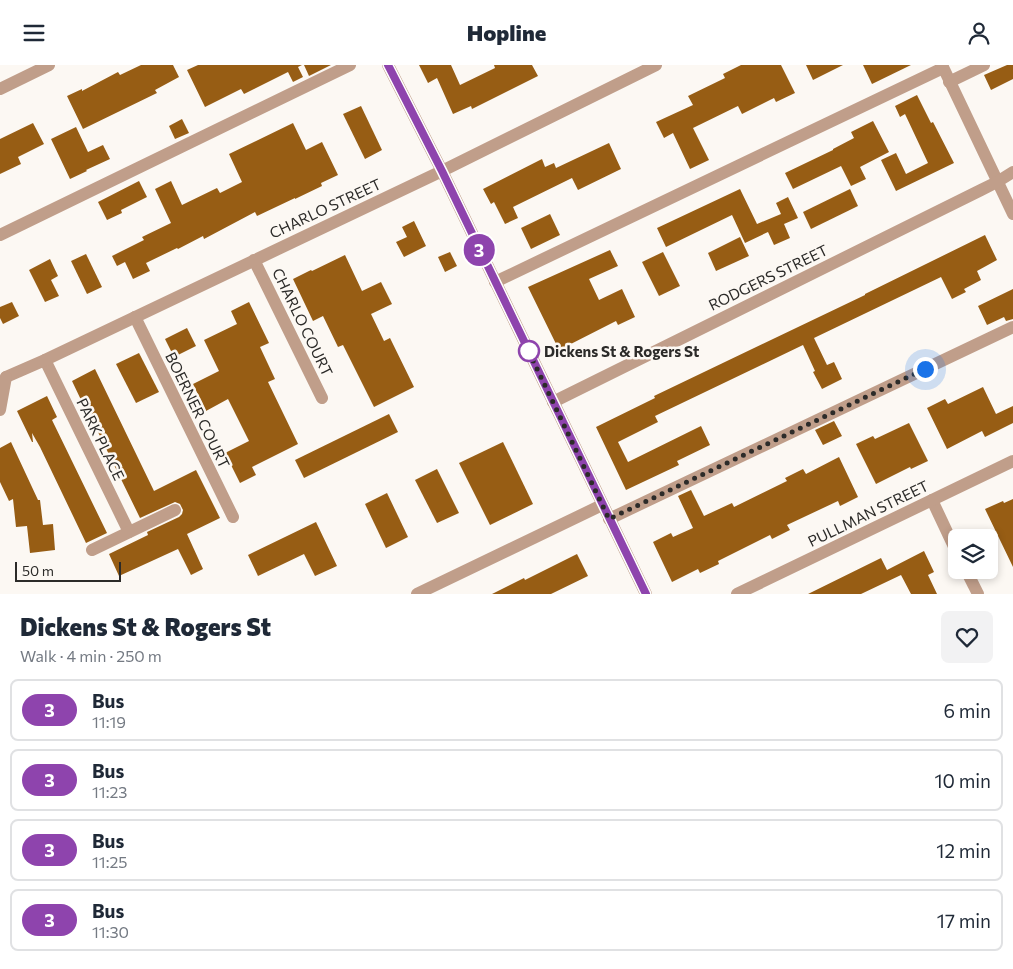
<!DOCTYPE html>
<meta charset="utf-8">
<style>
body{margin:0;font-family:Commissioner,sans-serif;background:#f2f2f3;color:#1f2937;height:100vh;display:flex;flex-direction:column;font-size:19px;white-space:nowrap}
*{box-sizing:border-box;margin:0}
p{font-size:16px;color:#747a83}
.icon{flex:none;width:28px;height:28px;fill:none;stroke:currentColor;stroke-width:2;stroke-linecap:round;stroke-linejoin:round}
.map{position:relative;height:529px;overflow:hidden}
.sheet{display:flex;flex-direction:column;background:#fff;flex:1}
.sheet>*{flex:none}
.badge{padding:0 10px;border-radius:16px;font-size:18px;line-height:32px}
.tools{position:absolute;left:948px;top:464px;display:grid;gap:10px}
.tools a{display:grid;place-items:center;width:50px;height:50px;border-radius:8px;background:#fff;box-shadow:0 2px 8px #0003;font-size:25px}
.scale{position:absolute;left:15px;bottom:12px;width:106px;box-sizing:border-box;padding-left:5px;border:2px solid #2c2b29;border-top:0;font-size:14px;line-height:18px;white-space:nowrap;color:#2c2b29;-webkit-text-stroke:4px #fcf8f3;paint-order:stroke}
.you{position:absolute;width:25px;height:25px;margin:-12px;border:4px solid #fff;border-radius:50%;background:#1a73e8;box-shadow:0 0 0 8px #1a73e833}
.map>.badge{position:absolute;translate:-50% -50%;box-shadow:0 0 0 2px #fff}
.round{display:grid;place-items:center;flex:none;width:52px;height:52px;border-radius:8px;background:#f2f2f3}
.head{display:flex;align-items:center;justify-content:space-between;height:85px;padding:0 20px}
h1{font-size:24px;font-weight:800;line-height:38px}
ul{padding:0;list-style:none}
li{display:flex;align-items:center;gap:15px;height:62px;margin:0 10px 8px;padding:0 10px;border:2px solid #e0e1e3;border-radius:8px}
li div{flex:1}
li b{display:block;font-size:19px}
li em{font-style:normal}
li .badge{min-width:55px;font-weight:700;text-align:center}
header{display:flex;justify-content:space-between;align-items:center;height:65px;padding:0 20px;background:#fff;font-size:22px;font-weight:800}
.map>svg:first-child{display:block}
.building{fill:#975d14}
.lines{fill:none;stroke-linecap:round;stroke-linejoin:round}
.minor{stroke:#c09e8a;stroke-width:12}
.line-casing{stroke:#fff;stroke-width:11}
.line{stroke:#8e44ad;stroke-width:8}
.walk{stroke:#2c2b29;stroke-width:5;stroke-dasharray:0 9}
.stop-dot{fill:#fff;stroke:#8e44ad;stroke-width:2.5}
.labels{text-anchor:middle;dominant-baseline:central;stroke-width:5;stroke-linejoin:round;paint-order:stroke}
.street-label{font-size:15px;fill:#2c2b29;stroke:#fcf8f3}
.stop-label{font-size:15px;font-weight:bold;fill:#2c2b29;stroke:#fcf8f3;text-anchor:start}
</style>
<header><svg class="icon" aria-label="menu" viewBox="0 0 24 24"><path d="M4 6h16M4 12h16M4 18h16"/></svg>Hopline<svg class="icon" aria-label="person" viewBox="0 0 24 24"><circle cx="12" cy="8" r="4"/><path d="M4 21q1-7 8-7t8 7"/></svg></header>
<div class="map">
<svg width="1013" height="529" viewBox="0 0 1013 529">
<rect width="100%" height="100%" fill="#fcf8f3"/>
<g class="building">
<polygon points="141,0 173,0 179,12 155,25 157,28 83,64 67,31 82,24 82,26 118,7 120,10"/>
<polygon points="198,0 302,0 298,2 303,12 293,17 288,7 244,29 241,24 205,42 187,5"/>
<polygon points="304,0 331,0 309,11"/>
<polygon points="419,0 451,0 460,20 495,3 494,0 532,0 538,11 472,44 471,41 453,49 437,13 428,18"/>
<polygon points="741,0 781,0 795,28 776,37 774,33 742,49 738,41 693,63 709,95 690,104 673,68 664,73 656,57 693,40 688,31 725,13 723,9"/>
<polygon points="806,0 843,0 813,15"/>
<polygon points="863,0 911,0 872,19"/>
<polygon points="1007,0 1013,0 1013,14 991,25 984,10"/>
<polygon points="917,30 931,58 933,57 954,98 896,126 881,95 896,88 906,109 928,98 905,49 900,52 895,41"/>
<polygon points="361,41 382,85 365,94 343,49"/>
<polygon points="182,54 189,68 175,74 169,61"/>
<polygon points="873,56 889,87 860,102 866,114 851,121 841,101 793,124 785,108 833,85 833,84 854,73 851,67"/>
<polygon points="33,58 44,79 18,92 21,99 0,109 0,74"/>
<polygon points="293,58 306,85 322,77 338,110 321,118 322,121 295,134 295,133 257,151 255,147 204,174 203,171 178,184 177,183 146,198 150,206 133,214 125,197 117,201 112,191 144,175 142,172 171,158 155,124 171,116 182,140 217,123 220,128 242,117 229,89"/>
<polygon points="76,62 88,87 103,80 110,94 86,105 87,106 70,114 51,74"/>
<polygon points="609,78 621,104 578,125 572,113 513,142 518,153 505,159 494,137 491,139 483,124 542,94 545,102 554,98 556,103"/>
<polygon points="139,116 147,132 121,145 122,148 107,155 98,137"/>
<polygon points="740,124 757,159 781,149 776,138 788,132 798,153 784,159 790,173 774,180 768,167 745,178 732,150 666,182 657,163"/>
<polygon points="850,124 858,141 811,164 803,147"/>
<polygon points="550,149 560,170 531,184 521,163"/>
<polygon points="414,156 426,181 404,192 396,177 407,172 402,162"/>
<polygon points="985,170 997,195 977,206 981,215 964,224 966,227 952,234 941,212 814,273 827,300 834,297 842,314 822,324 813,307 815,306 803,280 655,351 658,357 618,377 628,397 701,361 710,380 677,396 679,400 626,425 596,362 655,333 654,331 865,230 865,229"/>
<polygon points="740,172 749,191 716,206 708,188"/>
<polygon points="610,185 618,201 589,214 599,235 622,224 635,252 618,260 616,256 559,285 528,222"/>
<polygon points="450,187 457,201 445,207 438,192"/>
<polygon points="663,187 680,221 659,231 642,197"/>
<polygon points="86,189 102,222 87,229 71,196"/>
<polygon points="345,190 362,226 381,217 392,239 371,249 384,276 390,273 414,322 374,342 343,280 338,282 323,251 313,256 293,214 311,205 312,206"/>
<polygon points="50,194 58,211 51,215 59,231 45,237 29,205"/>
<polygon points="1013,224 1013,254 1006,256 1004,252 987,260 978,241"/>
<polygon points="12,237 19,251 3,259 0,253 0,242"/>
<polygon points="249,237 269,278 260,282 275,314 268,317 298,379 252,402 256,410 240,418 225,388 249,376 228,334 206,346 193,319 219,306 204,275 237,259 231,246"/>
<polygon points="187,263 196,281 174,292 165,274"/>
<polygon points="139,288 159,327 136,338 116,299"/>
<polygon points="95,304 154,426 196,405 220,453 187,469 203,504 191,510 178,484 119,511 109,489 148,470 147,467 179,452 182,449 183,445 180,439 175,437 140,453 98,367 99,366 85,336 82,337 72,316"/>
<polygon points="983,322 996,349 1013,341 1013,358 985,372 982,366 947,384 927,343 945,334 948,339"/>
<polygon points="47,331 57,352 52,355 107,468 86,478 40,382 32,368 33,377 32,377 17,346"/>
<polygon points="389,349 398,367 304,413 295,395"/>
<polygon points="834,356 842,371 823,380 815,365"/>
<polygon points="909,358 928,396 911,404 910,402 876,419 856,379 873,371 875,374"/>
<polygon points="11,377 38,435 40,435 43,460 53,459 55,485 30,488 27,461 16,462 13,434 9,436 0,417 0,383"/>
<polygon points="503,377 533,439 490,460 459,398"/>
<polygon points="839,392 858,432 840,441 838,436 787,460 790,465 772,474 770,470 718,496 719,499 700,508 698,504 672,517 653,477 671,468 673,472 693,463 678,431 691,425 704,451 732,438 734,442 787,416 785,413 803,404 806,409"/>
<polygon points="437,404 459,448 437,458 415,415"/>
<polygon points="387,428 408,472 386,483 365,439"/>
<polygon points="1013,434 1013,502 985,444 1003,436 1004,438"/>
<polygon points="316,457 337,501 315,511 304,489 258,511 248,490"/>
<polygon points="924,486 934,507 928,510 937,529 911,529 901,510 861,529 808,529 881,493 887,505"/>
<polygon points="577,489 588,511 551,529 492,529 524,513 525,515"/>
</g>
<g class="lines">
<g class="minor">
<polyline points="388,0 442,106 646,529"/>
<polyline points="942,0 1013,149"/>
<polyline points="949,17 984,0"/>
<polyline points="0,24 49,0"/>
<polyline points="0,170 350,0"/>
<polyline points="254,195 322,333"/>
<polyline points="495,217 943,3"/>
<polyline points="135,252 233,452"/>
<polyline points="45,295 129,467"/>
<polyline points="6,312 45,295 442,106 656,0"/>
<polyline points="553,337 981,125 997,117 1013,107"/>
<polyline points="0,345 6,312"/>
<polyline points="932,435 956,486"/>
<polyline points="609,454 1013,262"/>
<polyline points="92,485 175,445"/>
<polyline points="966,505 978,529"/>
<polyline points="417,529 602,440"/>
<polyline points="737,529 1013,396"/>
</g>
</g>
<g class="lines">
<defs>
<polyline id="line" points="388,0 442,106 646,529"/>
</defs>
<use href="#line" class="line-casing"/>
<use href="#line" class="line"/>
<polyline class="walk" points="529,286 527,283 609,454 925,304"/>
</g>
<circle class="stop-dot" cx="529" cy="286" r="10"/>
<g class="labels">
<g class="street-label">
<text transform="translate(325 143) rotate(-25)">CHARLO STREET</text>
<text transform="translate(768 212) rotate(-26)">RODGERS STREET</text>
<text transform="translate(303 257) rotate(64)">CHARLO COURT</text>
<text transform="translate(198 345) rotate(64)">BOERNER COURT</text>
<text transform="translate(101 374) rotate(64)">PARK PLACE</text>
<text transform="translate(868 448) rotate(-26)">PULLMAN STREET</text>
</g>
<g class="stop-label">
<text x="544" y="286">Dickens St &amp; Rogers St</text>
</g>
</g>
</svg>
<div class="tools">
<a><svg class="icon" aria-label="layers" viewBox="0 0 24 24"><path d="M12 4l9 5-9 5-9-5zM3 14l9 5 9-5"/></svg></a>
</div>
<div class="scale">50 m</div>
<div class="you" style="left:925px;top:304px"></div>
<b class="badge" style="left:479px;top:185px;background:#8e44ad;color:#fff">3</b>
</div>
<section class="sheet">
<div class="head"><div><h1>Dickens St &amp; Rogers St</h1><p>Walk · 4 min · 250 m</p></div><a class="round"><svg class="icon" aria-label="heart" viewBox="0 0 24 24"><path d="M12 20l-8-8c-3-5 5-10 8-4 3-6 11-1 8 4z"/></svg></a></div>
<ul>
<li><span class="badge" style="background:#8e44ad;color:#fff">3</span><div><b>Bus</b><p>11:19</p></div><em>6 min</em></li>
<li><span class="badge" style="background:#8e44ad;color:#fff">3</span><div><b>Bus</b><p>11:23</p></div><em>10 min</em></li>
<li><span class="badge" style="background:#8e44ad;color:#fff">3</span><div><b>Bus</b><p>11:25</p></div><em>12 min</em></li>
<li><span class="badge" style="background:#8e44ad;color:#fff">3</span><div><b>Bus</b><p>11:30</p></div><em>17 min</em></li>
</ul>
</section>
